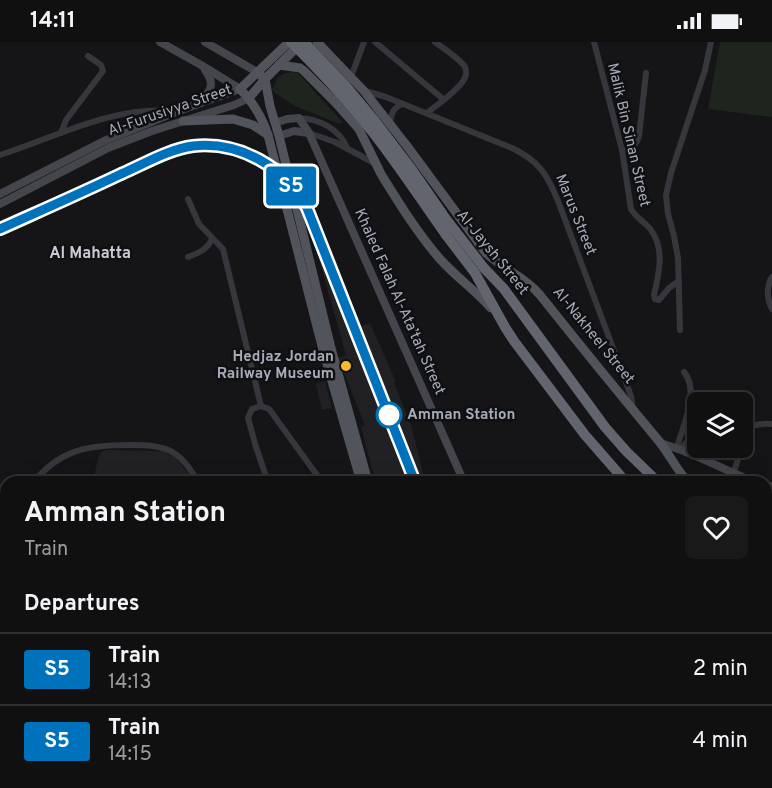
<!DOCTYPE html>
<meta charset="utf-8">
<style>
body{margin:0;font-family:Overpass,sans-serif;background:#19191a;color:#f1f3f6;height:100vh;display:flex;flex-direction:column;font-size:22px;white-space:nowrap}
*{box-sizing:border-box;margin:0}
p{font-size:20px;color:#9c9d9f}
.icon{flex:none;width:33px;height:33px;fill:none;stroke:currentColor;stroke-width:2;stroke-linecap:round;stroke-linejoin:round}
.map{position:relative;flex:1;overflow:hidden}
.side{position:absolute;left:0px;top:434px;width:772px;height:314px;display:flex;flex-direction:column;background:#101011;border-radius:18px 18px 0 0;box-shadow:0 6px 24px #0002,0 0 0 2px #303031}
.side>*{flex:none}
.badge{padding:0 12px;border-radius:4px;font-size:21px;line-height:39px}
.controls{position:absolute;left:687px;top:350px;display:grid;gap:12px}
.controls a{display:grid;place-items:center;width:66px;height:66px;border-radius:9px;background:#101011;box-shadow:0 6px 24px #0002,0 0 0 2px #303031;font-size:30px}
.map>.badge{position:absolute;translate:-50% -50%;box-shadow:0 0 0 3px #fff}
h2{padding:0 24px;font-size:22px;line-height:54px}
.round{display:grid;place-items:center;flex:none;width:63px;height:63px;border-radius:9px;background:#19191a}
.overview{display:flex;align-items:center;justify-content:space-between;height:102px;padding:0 24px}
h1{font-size:28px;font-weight:700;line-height:45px}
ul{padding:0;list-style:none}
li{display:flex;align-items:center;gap:18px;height:72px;padding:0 24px;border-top:2px solid #303031}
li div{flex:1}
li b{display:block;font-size:22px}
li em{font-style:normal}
li .badge{min-width:66px;font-weight:700;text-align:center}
.status{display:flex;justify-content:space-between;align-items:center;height:42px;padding:0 30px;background:#101011;direction:ltr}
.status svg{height:16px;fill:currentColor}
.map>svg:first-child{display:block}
.built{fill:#212124}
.green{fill:#1d251e}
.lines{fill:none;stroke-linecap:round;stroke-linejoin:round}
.street{stroke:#36373c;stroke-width:6}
.secondary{stroke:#44464c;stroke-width:8}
.primary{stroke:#52545b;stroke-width:9}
.highway{stroke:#62656d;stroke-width:10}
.rail{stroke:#494b51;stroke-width:2;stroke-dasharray:8 6;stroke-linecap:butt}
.highway-bridge{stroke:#62656d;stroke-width:10}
.line-casing{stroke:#fff;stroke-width:14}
.line{stroke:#0072bc;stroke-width:9}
.poi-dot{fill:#f8ba2c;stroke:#101012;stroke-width:2}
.stop-dot{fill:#fff;stroke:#0072bc;stroke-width:3}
.labels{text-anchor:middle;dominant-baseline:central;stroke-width:5;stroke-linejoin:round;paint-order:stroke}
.street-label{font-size:15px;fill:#a6abb8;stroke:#101012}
.poi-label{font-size:15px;font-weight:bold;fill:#a6abb8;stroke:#101012;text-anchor:end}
.stop-label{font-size:15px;font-weight:bold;fill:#a6abb8;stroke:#101012;text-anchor:start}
.neighbourhood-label{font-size:16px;font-weight:bold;fill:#c8cad4;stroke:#101012}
</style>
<div class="status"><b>14:11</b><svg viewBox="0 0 49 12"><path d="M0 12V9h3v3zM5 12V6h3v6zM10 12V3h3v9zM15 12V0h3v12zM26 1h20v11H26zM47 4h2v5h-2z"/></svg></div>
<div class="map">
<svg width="772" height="746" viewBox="0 0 772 746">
<rect width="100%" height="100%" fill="#151517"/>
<g class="built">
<polygon points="313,168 360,285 370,281 396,340 394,341 411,383 425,439 375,439 361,385 365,383 338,316 346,313 306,171"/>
<polygon points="325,339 332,366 322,368 316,342"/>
<polygon points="108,408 162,409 175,415 195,440 93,440 98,416 102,409"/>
<polygon points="6,690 6,741 321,741 324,746 0,746 0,692"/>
</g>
<g class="green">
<polygon points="720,0 772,0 772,75 708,67"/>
<polygon points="293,30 299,32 342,80 340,82 295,64 272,49 277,36 285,31"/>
</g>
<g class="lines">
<g class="street">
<polyline points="375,0 443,57"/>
<path d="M594,0L622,108L631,167C636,176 645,180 651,188C665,207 659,232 654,253L655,257L659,258L669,246L679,239"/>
<polyline points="351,35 364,0"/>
<path d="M365,49L386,55L512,106C539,119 547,132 558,159L631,354L633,367"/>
<path d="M427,71C436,64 458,48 463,39C466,35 467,30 465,25C460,17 443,6 435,0"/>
<path d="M299,76C319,77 340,87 347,106"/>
<path d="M390,82C391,72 393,66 402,62"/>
<polyline points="61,91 66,78 103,29 101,23 88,14"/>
<polyline points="309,91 335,100 374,121"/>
<path d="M622,108C632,106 636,104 639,94L646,31"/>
<path d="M0,113C56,95 112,64 173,69"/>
<polyline points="188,157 199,182 223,207 261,364"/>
<path d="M188,215C198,211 207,208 212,197"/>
<path d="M772,235C766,244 767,258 772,267"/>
<polyline points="680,288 678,216 674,194 668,172 666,153 671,131 705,28 711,0"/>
<path d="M742,402C749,383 752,381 772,382"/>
<path d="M677,405C683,384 700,349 684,330"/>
<polyline points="681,407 698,387"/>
<polyline points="733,432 742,405"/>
<path d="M34,440C60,407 90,403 129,403C144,403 162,403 174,411C185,418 192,429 198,440"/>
<polyline points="268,440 256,405 248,376 252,367 261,364 269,367 272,371 322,440"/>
<polyline points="0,596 6,605"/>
<polyline points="0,670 6,667"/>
<polyline points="359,741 361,746"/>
</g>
<g class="secondary">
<polyline points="160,0 201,23 240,47"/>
<polyline points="205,0 257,30"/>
<path d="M199,59C212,50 215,41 205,28"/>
<polyline points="275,81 287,77 299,76 309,91 464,440"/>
<polyline points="279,94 294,89 309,91"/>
<polyline points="0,152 104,99 176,70 240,47"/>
<polyline points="0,162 108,106 152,89 234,63 249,56"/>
<path d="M660,401C693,410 723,428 755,440"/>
<polyline points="766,443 772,445"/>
<polyline points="766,608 772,609"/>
</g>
<g class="primary">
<path d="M289,0L240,47C254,61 262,75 268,93L323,308L361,440"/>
<path d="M317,0L364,49L407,104L486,211C503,227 525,235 540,253C579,302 618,350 658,398C669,411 676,427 688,440"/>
<path d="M279,23L300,26L304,29L335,60L359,87L381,132C399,161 418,192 440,217C456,235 475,248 491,266"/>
<polyline points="257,30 265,37 270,64 279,94 331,306 368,440"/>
<polyline points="249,56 265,37 300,2"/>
<polyline points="183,79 233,77 253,83 268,93"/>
<polyline points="766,496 772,499"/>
<polyline points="766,720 772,722"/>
<polyline points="766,732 772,733"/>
</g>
<g class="highway">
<polyline points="304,0 345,43 375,79 413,129 446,177 484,226 504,247 605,385 626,409 658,440"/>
<polyline points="446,193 475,231 505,285 514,299 585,393 626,440"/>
<polyline points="766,513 772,516"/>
<polyline points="766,536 772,538"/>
</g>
<g class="rail">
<path d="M0,187C42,168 83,149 125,130C146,120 170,106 193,104C240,99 286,124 307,166L415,440"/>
<polyline points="766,659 772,659"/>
</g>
<path class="highway-bridge" d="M291,0C319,28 346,57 371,88C398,122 421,158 446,193"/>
</g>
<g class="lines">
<defs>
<path id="line" d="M0,187C40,169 81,151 121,132C144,122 169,107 193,104C239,99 286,125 307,166L415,440"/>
</defs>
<use href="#line" class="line-casing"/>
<use href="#line" class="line"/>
</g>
<circle class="poi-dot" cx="346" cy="324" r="6"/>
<circle class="stop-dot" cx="389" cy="373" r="12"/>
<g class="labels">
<g class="street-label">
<text transform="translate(170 69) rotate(-19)">Al-Furusiyya Street</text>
<text transform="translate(628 93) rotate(77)">Malik Bin Sinan Street</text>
<text transform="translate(575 173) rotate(68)">Marus Street</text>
<text transform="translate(492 211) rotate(51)">Al-Jaysh Street</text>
<text transform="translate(399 260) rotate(66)">Khaled Falah Al-Ata’tah Street</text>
<text transform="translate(593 294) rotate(51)">Al-Nakheel Street</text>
</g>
<g class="poi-label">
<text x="334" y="315">Hedjaz Jordan<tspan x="334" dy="17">Railway Museum</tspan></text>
</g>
<g class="stop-label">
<text x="407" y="373">Amman Station</text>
</g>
<g class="neighbourhood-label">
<text x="90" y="212">Al Mahatta</text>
</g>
</g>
</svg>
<div class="controls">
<a><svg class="icon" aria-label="layers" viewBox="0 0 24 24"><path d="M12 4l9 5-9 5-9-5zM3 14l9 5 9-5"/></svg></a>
</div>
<b class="badge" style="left:291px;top:144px;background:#0072bc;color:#fff">S5</b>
<section class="side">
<div class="overview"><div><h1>Amman Station</h1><p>Train</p></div><a class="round"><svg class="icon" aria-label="heart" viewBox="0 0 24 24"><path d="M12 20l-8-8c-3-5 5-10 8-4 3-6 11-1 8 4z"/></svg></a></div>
<h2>Departures</h2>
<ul>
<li><span class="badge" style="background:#0072bc;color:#fff">S5</span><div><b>Train</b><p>14:13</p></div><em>2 min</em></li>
<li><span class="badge" style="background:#0072bc;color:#fff">S5</span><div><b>Train</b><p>14:15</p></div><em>4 min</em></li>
</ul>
</section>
</div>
